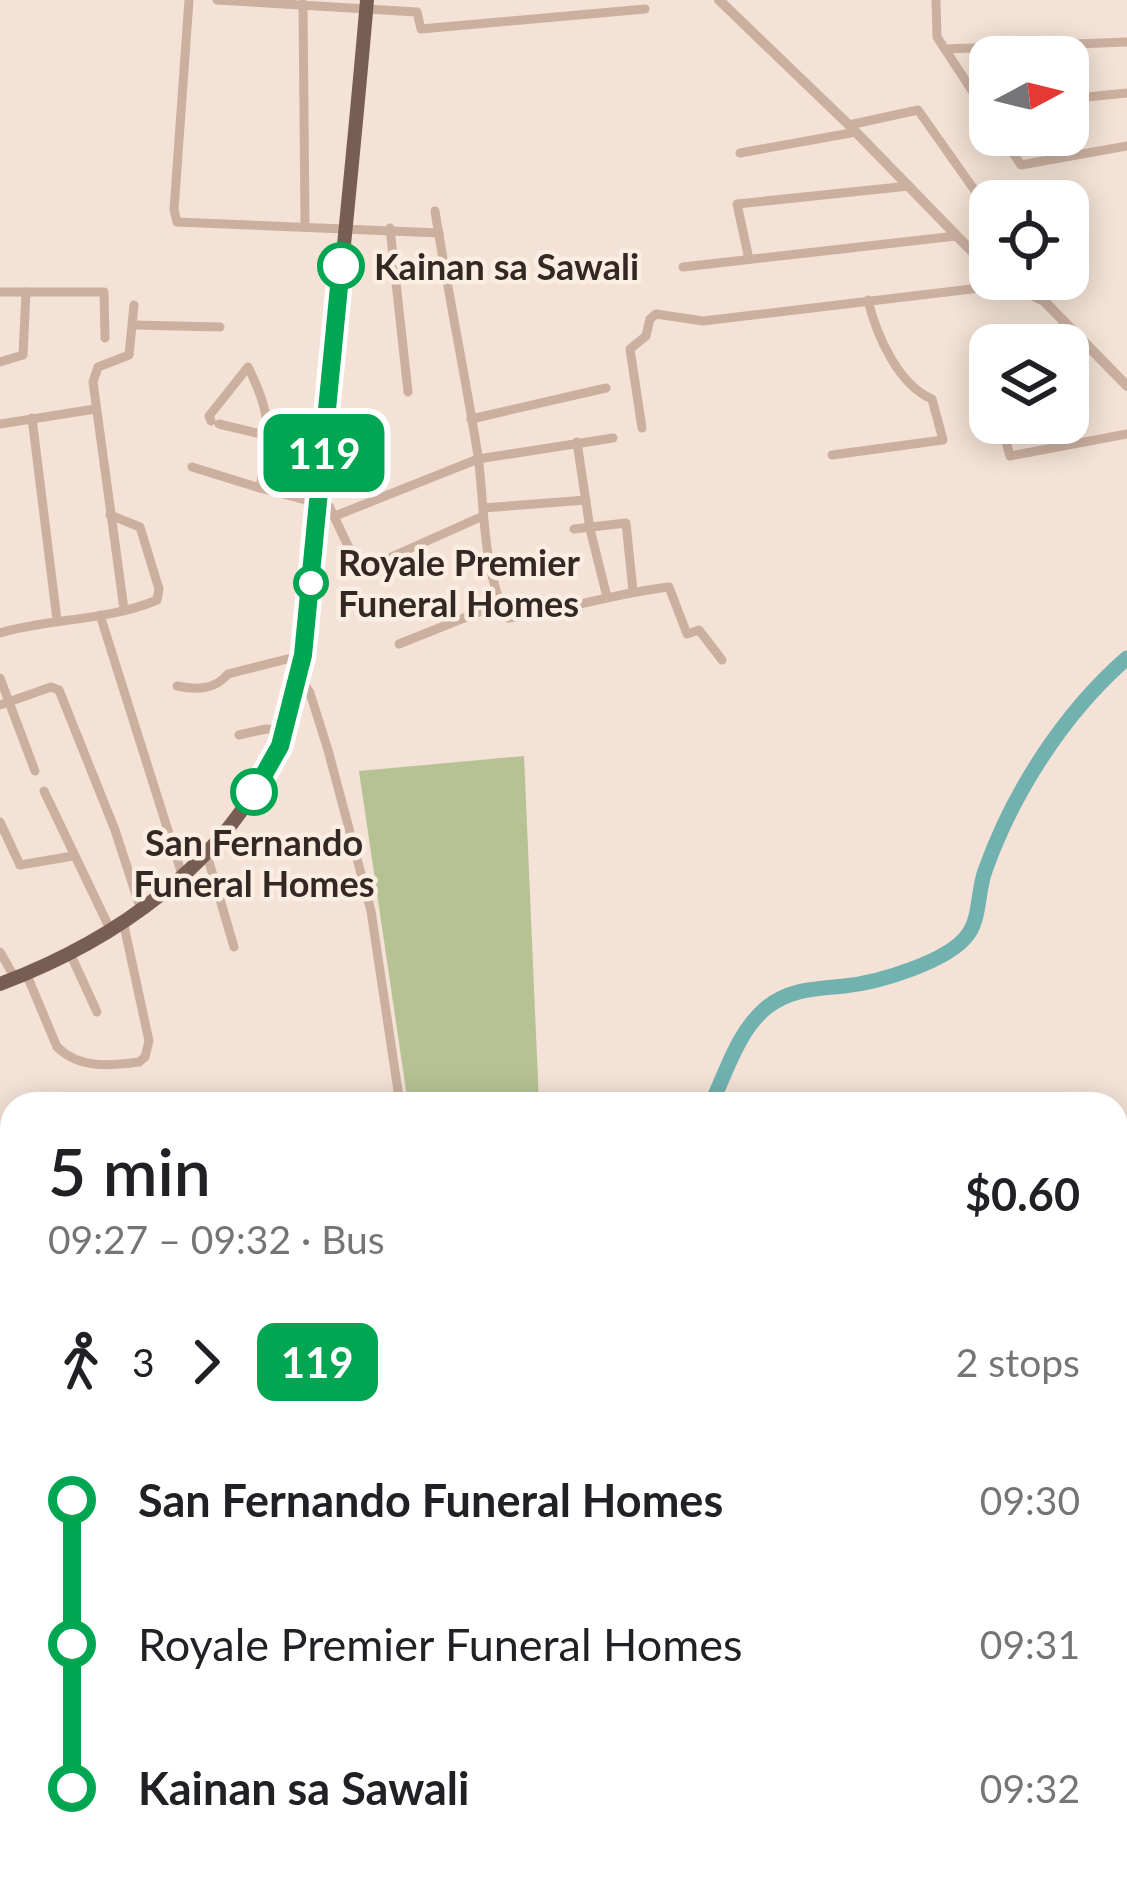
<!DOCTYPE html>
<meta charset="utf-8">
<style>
body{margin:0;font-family:Lato,sans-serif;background:#f2f2f2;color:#202124;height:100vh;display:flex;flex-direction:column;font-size:45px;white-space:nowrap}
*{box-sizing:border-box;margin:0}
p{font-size:39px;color:#757577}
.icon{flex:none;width:66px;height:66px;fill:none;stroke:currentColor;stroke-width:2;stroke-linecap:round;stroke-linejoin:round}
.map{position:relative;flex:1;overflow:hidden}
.details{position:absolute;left:0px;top:1092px;width:1128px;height:795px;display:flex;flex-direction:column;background:#fff;border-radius:36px 36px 0 0;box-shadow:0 6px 30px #0003}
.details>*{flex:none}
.badge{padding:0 24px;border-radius:18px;font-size:42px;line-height:78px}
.needle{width:78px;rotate:83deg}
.tools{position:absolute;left:969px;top:36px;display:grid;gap:24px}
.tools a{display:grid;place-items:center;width:120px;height:120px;border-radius:24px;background:#fff;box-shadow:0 6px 30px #0003;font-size:60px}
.map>.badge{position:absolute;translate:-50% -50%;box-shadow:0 0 0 6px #fff}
.legs{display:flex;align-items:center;gap:18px;height:132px;padding:0 48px;font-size:39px}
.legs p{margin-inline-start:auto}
.summary{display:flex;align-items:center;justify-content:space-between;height:204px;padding:0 48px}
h1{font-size:66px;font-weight:600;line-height:90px}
ul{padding:0 48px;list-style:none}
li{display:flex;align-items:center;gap:42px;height:144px;font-size:45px}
li i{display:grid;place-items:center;width:18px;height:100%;margin:0 15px;background:currentColor}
li i::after{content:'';width:30px;height:30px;margin:-15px;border:9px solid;border-radius:50%;background:#fff}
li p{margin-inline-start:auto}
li:first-child i{background:linear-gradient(#0000 50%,currentColor 0)}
li:last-child i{background:linear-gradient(currentColor 50%,#0000 0)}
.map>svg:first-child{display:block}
.green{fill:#b6c294}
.water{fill:#71b2b0}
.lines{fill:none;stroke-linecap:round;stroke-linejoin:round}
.stream{stroke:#71b2b0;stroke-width:3}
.river{stroke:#71b2b0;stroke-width:15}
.minor{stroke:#cbb0a0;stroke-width:9}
.tertiary{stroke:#cbb0a0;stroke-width:10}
.primary{stroke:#785d53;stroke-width:14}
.line-1-casing{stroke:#fff;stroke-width:27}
.line-1{stroke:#00a651;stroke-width:18}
.stop-1-dot{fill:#fff;stroke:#00a651;stroke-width:6}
.labels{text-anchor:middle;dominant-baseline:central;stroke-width:9;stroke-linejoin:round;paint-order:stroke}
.stop-label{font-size:36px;font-weight:bold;fill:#342824;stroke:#faede1;text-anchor:start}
</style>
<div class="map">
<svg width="1127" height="1885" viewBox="0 0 1127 1885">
<rect width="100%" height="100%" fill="#f3e2d5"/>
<polygon class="green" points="524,756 539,1104 408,1104 359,771"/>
<g class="water">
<polygon points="0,1162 12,1168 12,1286 0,1280"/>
<polygon points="1116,1392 1120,1400 1127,1403 1127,1487 1116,1484"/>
</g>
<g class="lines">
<polyline class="stream" points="415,1885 416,1875"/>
<path class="river" d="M711,1104C726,1073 738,1031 766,1008C789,989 815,989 844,986C876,983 950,962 969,933C980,917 978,889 985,871C1013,792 1064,713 1127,658"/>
<g class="minor">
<polyline points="189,0 174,210 177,222 439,233"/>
<polyline points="217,0 417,12 421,29 645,9"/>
<polyline points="936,0 937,37 990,118"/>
<polyline points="303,4 305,225"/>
<polyline points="945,49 1127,42"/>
<polyline points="1068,99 1127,93"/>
<polyline points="849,125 918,110 990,212"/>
<polyline points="1001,135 1021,165 1127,146"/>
<polyline points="740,153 856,132"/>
<path d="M435,211C448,293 465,374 478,456C485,508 482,572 508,618C563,611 614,593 669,587L687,634L699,630L722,660"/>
<polyline points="390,228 408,392"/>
<polyline points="749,259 737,204 909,186"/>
<polyline points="683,267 956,236"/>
<polyline points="0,292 104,292 105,338"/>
<polyline points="135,325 220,327"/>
<polyline points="0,362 23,355 26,292"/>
<polyline points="32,418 57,620"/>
<polyline points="471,419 606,388"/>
<path d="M211,421L209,416L248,367C274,419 269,433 260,488L329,506L360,571L483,516"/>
<polyline points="1001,423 1010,456 1127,434"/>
<polyline points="0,424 95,409"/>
<polyline points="219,424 269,436"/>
<polyline points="642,428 630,349 646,336 650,319 656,314 703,321 1005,285 1011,279"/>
<polyline points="577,442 590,529 607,597"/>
<path d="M832,455L943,440L932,399C898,385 876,334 868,300"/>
<polyline points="192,467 260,488"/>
<polyline points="483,508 586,500"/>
<polyline points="335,516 478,459 613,438"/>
<polyline points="574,529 626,523 633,591"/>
<polyline points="124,609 93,382 98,367 129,355 134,305"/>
<polyline points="100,615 183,878"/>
<path d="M0,633C51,618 108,621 157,600L159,589L140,527L110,515"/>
<polyline points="399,644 499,604"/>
<polyline points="0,678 35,771"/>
<polyline points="301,679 310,693 328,750 371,911 400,1104"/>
<path d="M177,686C196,690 215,690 228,674L303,655"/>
<polyline points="0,705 51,687 59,690 115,830 141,910"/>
<polyline points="239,735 266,729 285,730"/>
<polyline points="44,791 110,929"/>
<polyline points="0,822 20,865 73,856"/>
<polyline points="207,855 234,947"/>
<polyline points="69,951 97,1012"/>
<polyline points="0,952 15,978"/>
<path d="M26,973L57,1047C80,1069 109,1066 139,1062L145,1057L149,1041L123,921"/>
<polyline points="664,1875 667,1885"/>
<polyline points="968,1875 971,1885"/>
<polyline points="449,1885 451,1875"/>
</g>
<g class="tertiary">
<polyline points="719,0 849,125 990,270"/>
<polyline points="999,279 1044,301 1127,386"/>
</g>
<path class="primary" d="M0,984C117,940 224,864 278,749C316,669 315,550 323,462C337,308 354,154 367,0"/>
</g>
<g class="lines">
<defs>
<polyline id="line-1" points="254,792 280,746 303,655 341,266"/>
</defs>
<use href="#line-1" class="line-1-casing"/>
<use href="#line-1" class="line-1"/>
</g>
<g class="stop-1-dot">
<circle cx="341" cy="266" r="21"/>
<circle cx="311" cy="583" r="15"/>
<circle cx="254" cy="792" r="21"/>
</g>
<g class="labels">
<g class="stop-label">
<text x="374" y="266">Kainan sa Sawali</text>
<text x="338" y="562">Royale Premier<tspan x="338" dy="41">Funeral Homes</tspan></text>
<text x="254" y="842" text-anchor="middle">San Fernando<tspan x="254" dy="41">Funeral Homes</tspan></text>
</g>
</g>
</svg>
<div class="tools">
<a><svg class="needle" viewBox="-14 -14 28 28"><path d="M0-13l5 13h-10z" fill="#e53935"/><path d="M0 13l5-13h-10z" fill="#757577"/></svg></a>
<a><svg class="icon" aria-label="locate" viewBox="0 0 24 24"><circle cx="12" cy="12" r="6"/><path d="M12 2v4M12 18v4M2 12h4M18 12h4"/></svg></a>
<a><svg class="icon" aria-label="layers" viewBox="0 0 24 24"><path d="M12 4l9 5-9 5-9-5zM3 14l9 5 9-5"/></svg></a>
</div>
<b class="badge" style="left:324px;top:453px;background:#00a651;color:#fff">119</b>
<section class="details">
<div class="summary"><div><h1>5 min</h1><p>09:27 – 09:32 · Bus</p></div><b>$0.60</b></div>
<div class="legs"><svg class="icon" aria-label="walk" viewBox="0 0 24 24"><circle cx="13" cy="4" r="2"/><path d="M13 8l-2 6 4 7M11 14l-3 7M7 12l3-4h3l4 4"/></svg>3<svg class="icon" aria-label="forward" viewBox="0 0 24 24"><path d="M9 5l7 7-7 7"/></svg><b class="badge" style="background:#00a651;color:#fff">119</b><p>2 stops</p></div>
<ul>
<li><i style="color:#00a651"></i><b>San Fernando Funeral Homes</b><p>09:30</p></li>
<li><i style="color:#00a651"></i><span>Royale Premier Funeral Homes</span><p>09:31</p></li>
<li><i style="color:#00a651"></i><b>Kainan sa Sawali</b><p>09:32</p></li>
</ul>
</section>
</div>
